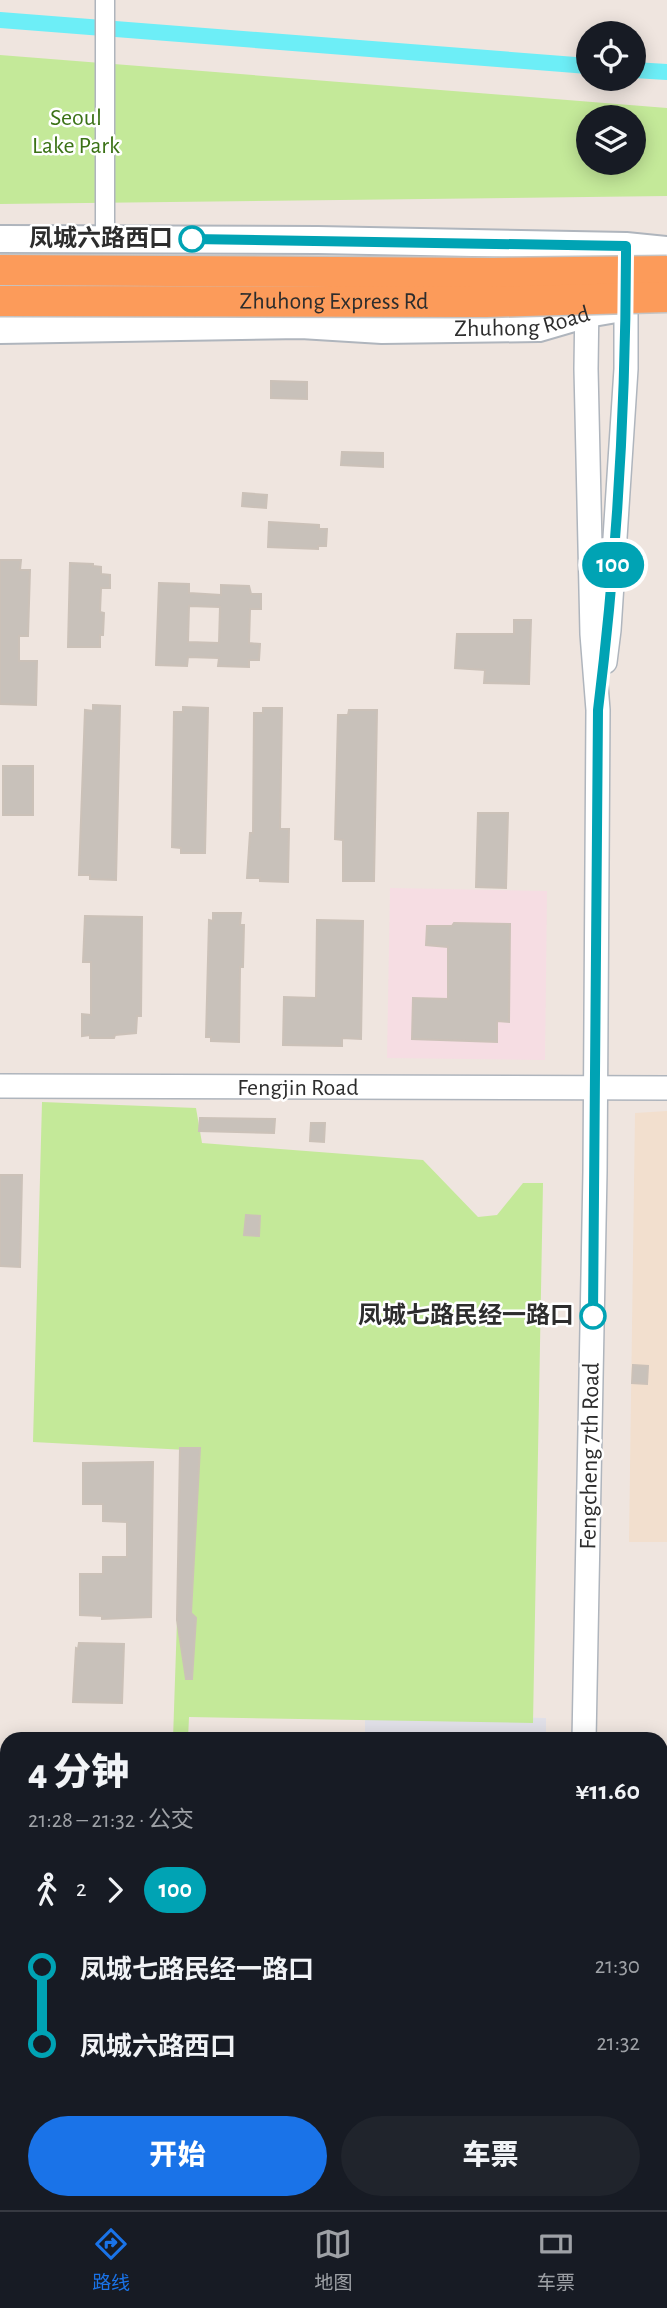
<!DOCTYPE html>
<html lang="zh">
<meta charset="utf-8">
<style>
body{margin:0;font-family:"Alegreya Sans","Noto Sans SC",sans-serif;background:#20242c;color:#f1f3f6;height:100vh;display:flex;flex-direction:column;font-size:26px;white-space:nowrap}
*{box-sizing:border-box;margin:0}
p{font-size:23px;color:#9ea1a6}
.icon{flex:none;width:38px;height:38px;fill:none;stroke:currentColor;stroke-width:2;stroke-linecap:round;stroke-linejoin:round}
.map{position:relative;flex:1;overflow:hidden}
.details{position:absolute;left:0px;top:1732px;width:668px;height:478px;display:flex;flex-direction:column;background:#171b24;border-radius:21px 21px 0 0;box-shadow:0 4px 18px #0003}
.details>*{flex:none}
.badge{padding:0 14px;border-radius:23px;font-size:24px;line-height:46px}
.controls{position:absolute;left:576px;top:21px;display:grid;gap:14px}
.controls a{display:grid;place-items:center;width:70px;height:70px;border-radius:50%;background:#171b24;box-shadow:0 4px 18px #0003;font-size:35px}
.map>.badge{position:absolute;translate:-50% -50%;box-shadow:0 0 0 4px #fff}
.legs{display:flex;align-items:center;gap:10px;height:77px;padding:0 28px;font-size:23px}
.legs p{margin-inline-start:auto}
.headline{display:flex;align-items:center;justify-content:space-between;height:119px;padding:0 28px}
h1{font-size:38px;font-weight:800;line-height:52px}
.action{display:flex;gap:14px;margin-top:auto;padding:14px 28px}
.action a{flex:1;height:80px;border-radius:42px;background:#1a73e8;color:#fff;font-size:28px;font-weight:800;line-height:80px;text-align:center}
.action a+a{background:#20242c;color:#f1f3f6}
ul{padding:0 28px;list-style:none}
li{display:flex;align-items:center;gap:24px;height:77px;font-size:26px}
li i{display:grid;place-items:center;width:10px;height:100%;margin:0 9px;background:currentColor}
li i::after{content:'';width:18px;height:18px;margin:-9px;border:5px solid;border-radius:50%;background:#171b24}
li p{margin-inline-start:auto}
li:first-child i{background:linear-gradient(#0000 50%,currentColor 0)}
li:last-child i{background:linear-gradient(currentColor 50%,#0000 0)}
.tabs{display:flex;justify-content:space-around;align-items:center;height:98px;border-top:2px solid #363941;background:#171b24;font-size:19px;color:#9ea1a6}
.tabs a{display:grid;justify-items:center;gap:4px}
.tabs .current{color:#1a73e8}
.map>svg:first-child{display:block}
.industrial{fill:#e1e0e8}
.education{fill:#f2dfce}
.medical{fill:#f6dde3}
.green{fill:#c4e999;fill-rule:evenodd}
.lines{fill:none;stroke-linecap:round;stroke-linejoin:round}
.canal{stroke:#6deef7;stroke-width:16}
.building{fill:#c8c1ba;stroke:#cbc1b8;stroke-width:2;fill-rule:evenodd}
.minor-casing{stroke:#afb5bd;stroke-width:21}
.tertiary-casing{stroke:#afb5bd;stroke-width:26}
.secondary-casing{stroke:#afb5bd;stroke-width:30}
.minor{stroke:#fff;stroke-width:18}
.tertiary{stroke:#fff;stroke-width:23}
.secondary{stroke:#fff;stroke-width:26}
.trunk-bridge-casing{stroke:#c4c4c4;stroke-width:33;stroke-linecap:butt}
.trunk-bridge{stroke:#fc9b5a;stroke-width:30}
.line-1-casing{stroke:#fff;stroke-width:16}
.line-1{stroke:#00a3b4;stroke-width:10}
.stop-1-dot{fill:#fff;stroke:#00a3b4;stroke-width:3.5}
.labels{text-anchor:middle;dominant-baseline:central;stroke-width:5;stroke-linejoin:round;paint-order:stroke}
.park-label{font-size:24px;fill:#3b7216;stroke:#fff}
.stop-label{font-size:24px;font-weight:bold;fill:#2d2d2d;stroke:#fff;text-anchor:end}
.street-label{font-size:24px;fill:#2d2d2d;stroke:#fff}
</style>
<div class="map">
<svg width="667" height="2210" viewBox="0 0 667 2210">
<rect width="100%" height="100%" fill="#efe5df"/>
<g class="industrial">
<polygon points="365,1715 546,1718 546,1739 365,1740"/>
<rect x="178" y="2203" width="353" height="7"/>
</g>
<polygon class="education" points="667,1111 667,1542 629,1542 635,1113"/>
<polygon class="medical" points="390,888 547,891 545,1060 387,1058"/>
<g class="green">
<path d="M0,55L667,108V196L0,204ZM588,117H634V163H588Z"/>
<polygon points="42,1102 196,1108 202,1143 423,1160 478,1217 497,1215 523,1183 543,1183 533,1723 189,1717 188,1739 173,1739 177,1620 183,1660 187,1450 33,1442"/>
</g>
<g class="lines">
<g class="canal">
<polyline points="0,20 588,66"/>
<polyline points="634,70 667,72"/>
</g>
</g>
<g class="building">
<polygon points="271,381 307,382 307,399 271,398"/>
<polygon points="342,452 383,453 383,467 341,465"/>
<polygon points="243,493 267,495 266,508 242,506"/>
<polygon points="269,522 319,525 319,529 327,529 326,546 318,546 318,549 268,547"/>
<polygon points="0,560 21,560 20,570 30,570 28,636 19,636 19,661 37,661 36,705 0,704"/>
<polygon points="70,563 93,564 93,566 101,567 101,574 110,575 110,588 101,588 100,612 104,613 103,635 100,635 100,647 68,647"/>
<path d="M159,583L189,584V593L221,595V585L249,586L251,594H261V609H250L249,643L260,644L259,660H249V667L218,666L219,658L188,657L187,666L156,665ZM189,606L220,607L219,643L188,642Z"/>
<polygon points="514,620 531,620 529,684 484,683 485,670 455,668 457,634 514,634"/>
<polygon points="93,705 120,706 116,880 90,879 90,875 79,875 85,710 93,711"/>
<polygon points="183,707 208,708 205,853 181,853 181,848 172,847 174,712 183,712"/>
<polygon points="263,708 282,708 280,829 289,829 288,882 260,881 260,878 247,878 250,833 253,833 254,713 263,713"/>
<polygon points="349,710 377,710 374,881 343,881 343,840 335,839 338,715 348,715"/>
<rect x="3" y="766" width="30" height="49"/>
<polygon points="478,813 508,813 506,888 476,887"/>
<polygon points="213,913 241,913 240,925 244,925 243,967 240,967 239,1042 211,1041 211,1037 206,1037 209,920 213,921"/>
<polygon points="85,916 142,917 141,1016 137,1016 136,1033 115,1035 114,1038 90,1038 90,1035 82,1036 82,1014 91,1015 91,962 83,962"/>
<polygon points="317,920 363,921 361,1039 342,1038 342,1046 283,1045 284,997 316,998"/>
<polygon points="454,923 510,924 509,1022 497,1021 497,1042 412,1039 413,998 448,999 448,947 426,945 427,926 452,926"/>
<polygon points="200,1118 275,1119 274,1133 199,1131"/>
<polygon points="311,1123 325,1123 324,1142 310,1141"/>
<polygon points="0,1175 22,1175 20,1267 0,1266"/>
<polygon points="246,1215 260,1216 259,1236 244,1235"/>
<polygon points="633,1365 648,1366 647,1384 632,1383"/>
<polygon points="180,1448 200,1448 191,1613 196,1618 192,1679 186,1679 177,1620"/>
<polygon points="153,1462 151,1617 102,1619 102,1616 80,1615 80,1574 103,1574 103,1557 127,1557 127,1522 103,1521 103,1504 83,1504 83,1463"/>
<polygon points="79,1643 124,1644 122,1703 73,1702 76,1648 78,1649"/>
</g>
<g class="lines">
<defs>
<polyline id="minor" points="105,0 105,238"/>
<g id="tertiary">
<polyline points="605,662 609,630 626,369 626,291"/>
<polyline points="0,1086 667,1088"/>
<polyline points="584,1740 595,1172 598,710 592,634 586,369 587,298"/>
<polyline points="575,2210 575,2203"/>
</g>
<g id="secondary">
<polyline points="0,239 318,240 626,246 667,250"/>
<path id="s1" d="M0,330L301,325L382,330L539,328L587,314L622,308"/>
</g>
</defs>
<use href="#minor" class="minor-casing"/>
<use href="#tertiary" class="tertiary-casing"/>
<use href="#secondary" class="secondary-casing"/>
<use href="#minor" class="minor"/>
<use href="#tertiary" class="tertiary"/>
<use href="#secondary" class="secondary"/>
<defs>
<g id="trunk-bridge">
<polyline points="0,270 493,273 667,271"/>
<path id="s2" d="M0,301L486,302L667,297"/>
</g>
</defs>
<use href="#trunk-bridge" class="trunk-bridge-casing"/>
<use href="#trunk-bridge" class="trunk-bridge"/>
</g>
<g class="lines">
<defs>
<path id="line-1" d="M192,239L626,246C626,401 617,557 598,710L593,1316"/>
</defs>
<use href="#line-1" class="line-1-casing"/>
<use href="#line-1" class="line-1"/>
</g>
<g class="stop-1-dot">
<circle cx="192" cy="239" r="12"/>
<circle cx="593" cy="1316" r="12"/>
</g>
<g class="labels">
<g class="park-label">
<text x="76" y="118">Seoul<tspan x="76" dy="28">Lake Park</tspan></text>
</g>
<g class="stop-label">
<text x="173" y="239">凤城六路西口</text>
<text x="574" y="1316">凤城七路民经一路口</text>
</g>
<g class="street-label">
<text stroke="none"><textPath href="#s2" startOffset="334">Zhuhong Express Rd</textPath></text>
<text stroke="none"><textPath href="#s1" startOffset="523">Zhuhong Road</textPath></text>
<text x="298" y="1088">Fengjin Road</text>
<text transform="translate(590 1456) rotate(-89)">Fengcheng 7th Road</text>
</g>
</g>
</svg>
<div class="controls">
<a><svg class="icon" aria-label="locate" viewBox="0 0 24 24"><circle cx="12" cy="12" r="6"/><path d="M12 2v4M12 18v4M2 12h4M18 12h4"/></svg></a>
<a><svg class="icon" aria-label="layers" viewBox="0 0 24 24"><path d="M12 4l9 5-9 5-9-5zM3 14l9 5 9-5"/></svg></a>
</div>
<b class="badge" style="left:613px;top:565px;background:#00a3b4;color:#fff">100</b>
<section class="details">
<div class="headline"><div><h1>4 分钟</h1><p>21:28 – 21:32 · 公交</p></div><b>¥11.60</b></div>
<div class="legs"><svg class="icon" aria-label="walk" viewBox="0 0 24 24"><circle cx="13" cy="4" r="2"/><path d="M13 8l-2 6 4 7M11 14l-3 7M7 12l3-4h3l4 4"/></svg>2<svg class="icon" aria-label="forward" viewBox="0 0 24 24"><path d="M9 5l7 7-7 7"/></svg><b class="badge" style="background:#00a3b4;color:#fff">100</b></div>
<ul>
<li><i style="color:#00a3b4"></i><b>凤城七路民经一路口</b><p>21:30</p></li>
<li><i style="color:#00a3b4"></i><b>凤城六路西口</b><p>21:32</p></li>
</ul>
<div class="action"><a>开始</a><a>车票</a></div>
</section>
</div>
<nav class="tabs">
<a class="current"><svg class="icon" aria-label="directions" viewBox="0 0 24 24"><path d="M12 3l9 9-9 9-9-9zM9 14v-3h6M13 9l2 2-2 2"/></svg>路线</a>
<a><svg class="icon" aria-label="map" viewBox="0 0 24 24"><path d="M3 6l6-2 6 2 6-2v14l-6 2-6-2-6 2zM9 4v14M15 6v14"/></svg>地图</a>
<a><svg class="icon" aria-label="tickets" viewBox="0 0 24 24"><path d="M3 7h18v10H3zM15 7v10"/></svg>车票</a>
</nav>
